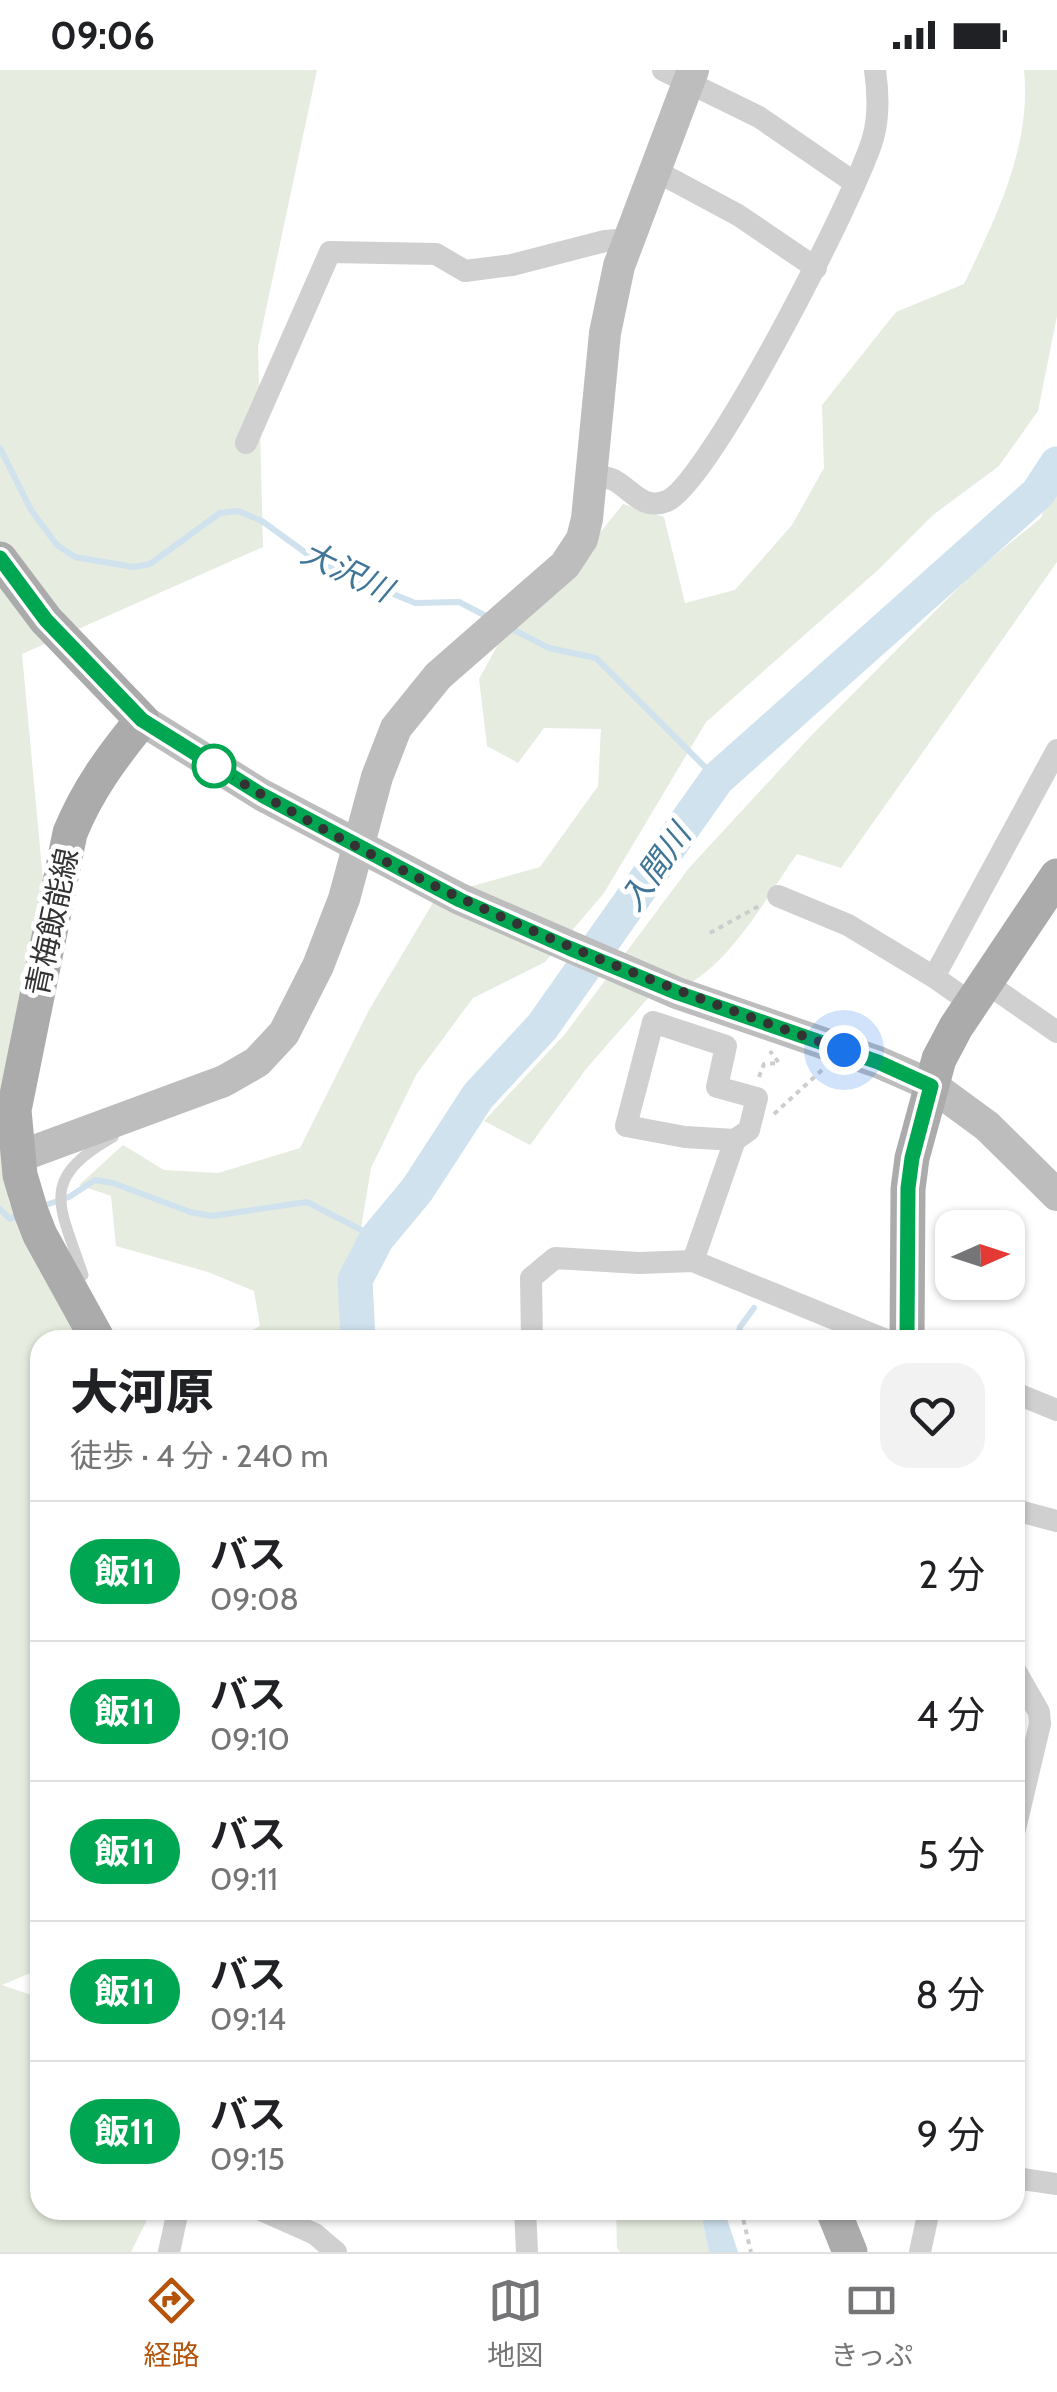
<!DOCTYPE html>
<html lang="ja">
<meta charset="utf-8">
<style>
body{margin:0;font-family:Cabin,"Noto Sans JP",sans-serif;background:#f2f2f2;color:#202124;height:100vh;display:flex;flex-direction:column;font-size:38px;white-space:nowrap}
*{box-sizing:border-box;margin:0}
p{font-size:32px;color:#757577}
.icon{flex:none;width:55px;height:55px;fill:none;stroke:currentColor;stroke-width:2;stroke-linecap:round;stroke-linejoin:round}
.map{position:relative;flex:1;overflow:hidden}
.side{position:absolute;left:30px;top:1260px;width:995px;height:890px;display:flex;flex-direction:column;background:#fff;border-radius:30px;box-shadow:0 2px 8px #0004}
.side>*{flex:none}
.badge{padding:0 20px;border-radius:32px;font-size:35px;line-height:65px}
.needle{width:65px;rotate:87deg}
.controls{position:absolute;left:935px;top:1140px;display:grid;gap:20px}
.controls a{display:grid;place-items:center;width:90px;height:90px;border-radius:20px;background:#fff;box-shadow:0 2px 8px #0004;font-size:50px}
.you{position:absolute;width:50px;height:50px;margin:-25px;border:8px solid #fff;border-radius:50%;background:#1a73e8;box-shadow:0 0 0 15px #1a73e833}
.map>.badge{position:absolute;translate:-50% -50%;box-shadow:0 0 0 5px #fff}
.round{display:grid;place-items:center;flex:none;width:105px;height:105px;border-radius:30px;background:#f2f2f2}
.headline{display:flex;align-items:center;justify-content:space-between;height:170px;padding:0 40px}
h1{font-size:48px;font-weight:800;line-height:75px}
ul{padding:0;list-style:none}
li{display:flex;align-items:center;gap:30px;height:140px;padding:0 40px;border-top:2px solid #e0e0e0}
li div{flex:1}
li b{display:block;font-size:38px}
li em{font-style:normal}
li .badge{min-width:110px;font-weight:700;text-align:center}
.status{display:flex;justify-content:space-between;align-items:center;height:70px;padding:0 50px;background:#fff;direction:ltr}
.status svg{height:28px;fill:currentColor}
.tabs{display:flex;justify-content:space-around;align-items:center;height:140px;border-top:2px solid #e0e0e0;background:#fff;font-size:28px;color:#757577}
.tabs a{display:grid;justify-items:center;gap:5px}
.tabs .on{color:#b45309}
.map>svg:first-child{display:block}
.green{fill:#e6ecdf}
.water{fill:#cfe2ee}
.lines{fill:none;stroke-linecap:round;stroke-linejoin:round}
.stream{stroke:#cfe2ee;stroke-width:6}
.river{stroke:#cfe2ee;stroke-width:35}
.path{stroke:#cdcdcd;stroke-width:4;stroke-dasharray:5 5;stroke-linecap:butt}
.lane{stroke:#d0d0d0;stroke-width:11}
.street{stroke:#d0d0d0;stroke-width:22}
.secondary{stroke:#bdbdbd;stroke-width:32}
.primary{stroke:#ababab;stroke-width:35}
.line-casing{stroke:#fff;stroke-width:22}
.line{stroke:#00a651;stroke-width:15}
.walk{stroke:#333;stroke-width:10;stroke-dasharray:0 18}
.stop-dot{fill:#fff;stroke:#00a651;stroke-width:5}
.labels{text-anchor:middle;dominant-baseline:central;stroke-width:10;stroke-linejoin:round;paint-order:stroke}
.street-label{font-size:30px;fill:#333;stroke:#fff}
.water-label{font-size:32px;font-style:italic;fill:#3f7597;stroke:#fff}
</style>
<div class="status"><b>09:06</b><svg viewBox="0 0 49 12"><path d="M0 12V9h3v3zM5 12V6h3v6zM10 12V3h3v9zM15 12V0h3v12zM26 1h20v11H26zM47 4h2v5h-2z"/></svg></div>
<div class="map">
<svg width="1057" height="2182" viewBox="0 0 1057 2182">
<rect width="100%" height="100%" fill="#fff"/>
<g class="green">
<polygon points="0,0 317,0 258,277 263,477 22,584 47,853 2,1023 9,1132 80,1270 40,1270 40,1899 2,1915 40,1928 40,2140 147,2140 146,2152 131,2182 0,2182"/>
<path d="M1024,0H1057V246L1038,341L999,396L933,445L878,500L706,652L604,823L545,892L473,928L416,1005L371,1098L344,1260L345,1270H232L260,1256L254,1221L208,1202L116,1176L111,1126L79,1115L123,1075L164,1100L218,1103L300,1078L369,940L437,826L540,797L598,716L601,659L544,658L518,693L487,676L479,609L501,569L578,490L623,434L664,447L685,533L735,520L792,455L824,398L822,335L896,242L964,214C996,148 1032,75 1024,0Z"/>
<path d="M1057,402V492L841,798L797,784C762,833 716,923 649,927L586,999L530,1075L484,1051L565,964L689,798L809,668L974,502L1041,448Z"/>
<polygon points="616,2140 697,2140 701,2144 709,2182 620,2182 617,2178"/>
</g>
<polygon class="water" points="697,2140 724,2140 738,2182 709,2182 701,2144"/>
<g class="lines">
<g class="stream">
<polyline points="0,378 31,440 57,475 75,487 133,497 150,494 220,443 238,441 262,451 321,494 415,533 459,532 488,547"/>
<polyline points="508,557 549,578 596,588 717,709"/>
<polyline points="40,1137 69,1127 95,1110 113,1113 190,1142 212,1146 307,1132 377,1168"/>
<polyline points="0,1139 10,1149 19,1145"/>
<polyline points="737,1270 740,1257 754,1238"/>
</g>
<polyline class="river" points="358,1270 355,1210 377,1168 417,1120 478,1026 542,957 717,709 1038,423 1057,394"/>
<g class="path">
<polyline points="710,863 759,836"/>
<polyline points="759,1007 764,994 779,993 770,981"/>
<polyline points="774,1044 822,1000"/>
<polyline points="741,2140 751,2182"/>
</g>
<path class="lane" d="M70,1213L83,1205C60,1135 37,1110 113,1067"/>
<g class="street">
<polyline points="663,0 759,47 855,113"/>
<polyline points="656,101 738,145 816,198"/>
<polyline points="246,373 330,182 436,184 465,201 512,195 605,171 629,169"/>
<path d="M591,404C598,406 607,407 614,410C632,420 643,441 667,431C710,412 857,124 873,68C879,47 878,21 875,0"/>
<polyline points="778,826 848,855 934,907"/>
<polyline points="985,912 1057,962"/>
<polyline points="971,933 934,907 1057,680"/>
<polyline points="693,1191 735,1070 749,1060 757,1028 717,1017 726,976 653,952 626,1056 685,1067 735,1070"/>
<polyline points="532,1270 531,1208 555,1188 639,1193 693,1191 886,1270"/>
<polyline points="1015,1323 1057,1340"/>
<polyline points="1015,1440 1057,1451"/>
<polyline points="1015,1600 1039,1642 1040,1654 1015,1759"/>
<polyline points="1015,2108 1057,2114"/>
<polyline points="261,2140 315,2164 336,2182"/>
<polyline points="525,2140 527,2182"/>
<polyline points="169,2182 178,2140"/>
<polyline points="920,2182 929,2140"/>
</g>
<g class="secondary">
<polyline points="142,650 262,725 460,829 677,923 878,992 931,1015 987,1056 1057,1125"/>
<polyline points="18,1087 224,1011 257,992 284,963 318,896 344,829 377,707 396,658 438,606 565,495 582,469 587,449 605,263 619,196 693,0"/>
</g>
<g class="primary">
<path d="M0,489L46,550L142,650C112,687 88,719 70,763L14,1040L20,1105L31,1142L40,1165L98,1270"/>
<polyline points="907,1270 908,1119 912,1088 939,989 956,957 1057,806"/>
<polyline points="833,2140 850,2182"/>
</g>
</g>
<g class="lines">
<defs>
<polyline id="line" points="0,488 46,550 142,650 262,725 460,830 569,878 678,923 878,992 931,1016 912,1088 908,1118 907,1270"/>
</defs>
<use href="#line" class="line-casing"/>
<use href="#line" class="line"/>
<path class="walk" d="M214,696C413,818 624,905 844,980"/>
</g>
<circle class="stop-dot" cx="214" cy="696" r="20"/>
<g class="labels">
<g class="street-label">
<text transform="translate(52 852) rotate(-78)">青梅飯能線</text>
</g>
<g class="water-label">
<text transform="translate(347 501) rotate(26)">大沢川</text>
<text transform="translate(655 797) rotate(-55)">入間川</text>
</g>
</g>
</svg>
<div class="controls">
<a><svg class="needle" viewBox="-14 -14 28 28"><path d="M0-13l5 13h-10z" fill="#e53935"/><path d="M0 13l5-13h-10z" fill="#757577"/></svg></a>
</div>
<div class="you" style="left:844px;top:980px"></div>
<section class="side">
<div class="headline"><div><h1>大河原</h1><p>徒歩 · 4 分 · 240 m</p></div><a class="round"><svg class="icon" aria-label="heart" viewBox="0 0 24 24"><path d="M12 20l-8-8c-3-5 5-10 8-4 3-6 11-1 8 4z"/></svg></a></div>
<ul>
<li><span class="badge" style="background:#00a651;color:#fff">飯11</span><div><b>バス</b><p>09:08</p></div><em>2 分</em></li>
<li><span class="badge" style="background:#00a651;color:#fff">飯11</span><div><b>バス</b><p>09:10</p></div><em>4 分</em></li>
<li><span class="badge" style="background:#00a651;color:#fff">飯11</span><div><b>バス</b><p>09:11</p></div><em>5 分</em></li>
<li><span class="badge" style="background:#00a651;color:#fff">飯11</span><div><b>バス</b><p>09:14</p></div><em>8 分</em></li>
<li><span class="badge" style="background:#00a651;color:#fff">飯11</span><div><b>バス</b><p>09:15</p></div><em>9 分</em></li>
</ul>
</section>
</div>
<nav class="tabs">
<a class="on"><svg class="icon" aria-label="directions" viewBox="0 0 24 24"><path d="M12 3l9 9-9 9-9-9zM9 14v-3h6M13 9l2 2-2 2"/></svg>経路</a>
<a><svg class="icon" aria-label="map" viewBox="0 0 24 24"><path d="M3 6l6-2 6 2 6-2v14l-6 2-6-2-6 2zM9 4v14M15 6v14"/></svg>地図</a>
<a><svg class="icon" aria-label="tickets" viewBox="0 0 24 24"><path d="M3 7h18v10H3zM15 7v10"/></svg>きっぷ</a>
</nav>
